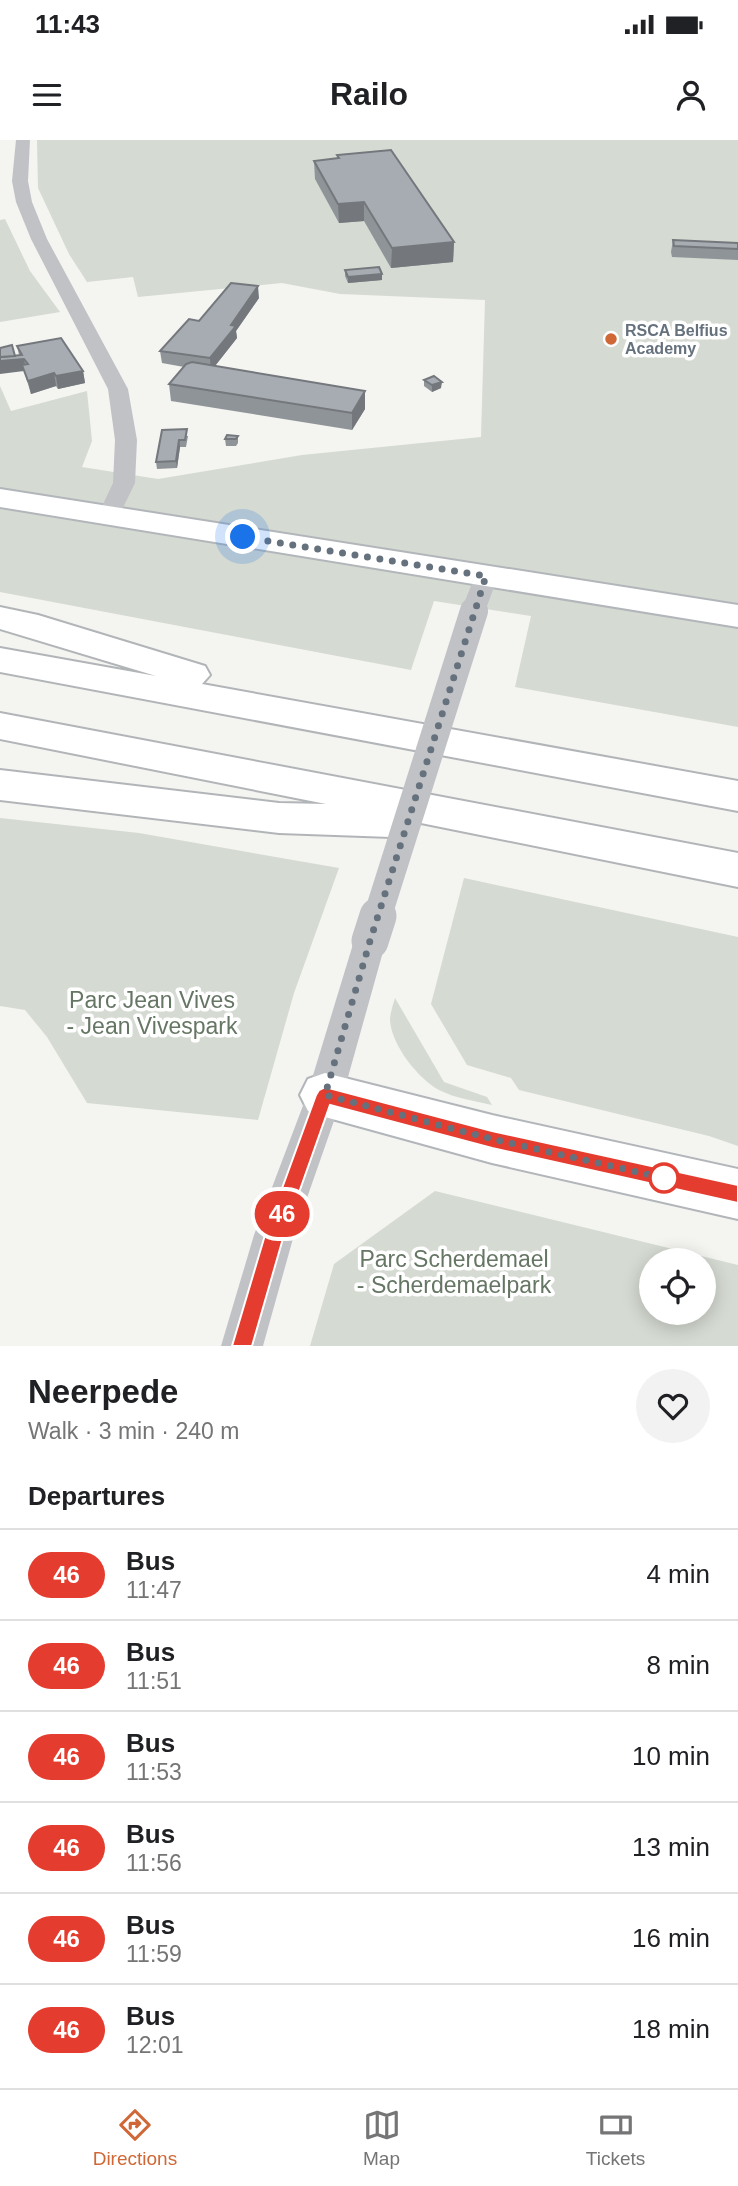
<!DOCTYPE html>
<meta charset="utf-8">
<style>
body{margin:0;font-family:Arial,sans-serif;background:#f2f2f2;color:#202124;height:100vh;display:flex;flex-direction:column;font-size:26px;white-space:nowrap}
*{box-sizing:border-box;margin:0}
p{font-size:23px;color:#757577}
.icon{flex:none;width:38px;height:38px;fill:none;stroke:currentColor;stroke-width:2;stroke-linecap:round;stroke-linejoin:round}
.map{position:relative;height:1206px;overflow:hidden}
.panel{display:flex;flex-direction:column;background:#fff;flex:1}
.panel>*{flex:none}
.badge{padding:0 14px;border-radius:23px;font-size:24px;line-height:46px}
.fabs{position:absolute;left:639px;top:1108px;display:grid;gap:14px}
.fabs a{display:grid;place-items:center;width:77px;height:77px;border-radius:50%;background:#fff;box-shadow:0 4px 18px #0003;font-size:35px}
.you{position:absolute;width:35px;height:35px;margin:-18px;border:5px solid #fff;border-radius:50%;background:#1a73e8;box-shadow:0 0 0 10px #1a73e833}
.map>.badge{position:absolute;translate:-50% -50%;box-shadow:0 0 0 4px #fff}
h2{padding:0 28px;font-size:26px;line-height:63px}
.round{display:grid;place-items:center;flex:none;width:74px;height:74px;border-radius:37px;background:#f2f2f2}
.overview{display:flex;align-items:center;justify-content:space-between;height:119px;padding:0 28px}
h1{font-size:33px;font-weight:600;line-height:52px}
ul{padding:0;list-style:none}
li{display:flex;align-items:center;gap:21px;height:91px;padding:0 28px;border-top:2px solid #e0e0e0}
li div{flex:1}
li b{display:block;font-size:26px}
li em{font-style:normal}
li .badge{min-width:77px;font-weight:700;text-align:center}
.status{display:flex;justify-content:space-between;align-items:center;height:49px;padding:0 35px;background:#fff;direction:ltr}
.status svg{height:19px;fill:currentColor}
header{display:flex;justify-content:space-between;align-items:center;height:91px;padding:0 28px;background:#fff;font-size:32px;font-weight:600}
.menu{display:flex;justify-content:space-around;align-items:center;height:98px;border-top:2px solid #e0e0e0;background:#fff;font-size:19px;color:#757577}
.menu a{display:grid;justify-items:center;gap:4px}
.menu .active{color:#cf6836}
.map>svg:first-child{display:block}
.green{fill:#d5dad2;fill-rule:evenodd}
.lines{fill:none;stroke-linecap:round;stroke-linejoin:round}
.secondary-casing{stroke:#b2b6ba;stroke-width:4}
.highway-casing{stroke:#b2b5b8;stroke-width:4}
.street{fill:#c0c2c5;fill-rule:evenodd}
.secondary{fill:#fff;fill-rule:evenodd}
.highway{fill:#fff;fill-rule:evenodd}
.street-bridge-far1{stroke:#c0c2c5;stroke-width:28}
.street-bridge{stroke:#c0c2c5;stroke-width:37}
.wall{fill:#8f9499}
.shaded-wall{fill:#74787d}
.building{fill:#a6acb2;stroke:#74787d;stroke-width:2}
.line{fill:#e43c2e;stroke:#fff;stroke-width:2}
.walk{stroke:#66717e;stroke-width:7;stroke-dasharray:0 12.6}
.poi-dot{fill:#cf6836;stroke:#fff;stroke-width:2.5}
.stop-dot{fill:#fff;stroke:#e43c2e;stroke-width:3.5}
.labels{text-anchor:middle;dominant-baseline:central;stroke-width:7;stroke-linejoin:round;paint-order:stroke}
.far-poi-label{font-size:16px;font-weight:bold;fill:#66717e;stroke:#fff;text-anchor:start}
.near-park-label{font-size:23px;fill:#667664;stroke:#fff}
</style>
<div class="status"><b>11:43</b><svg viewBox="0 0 49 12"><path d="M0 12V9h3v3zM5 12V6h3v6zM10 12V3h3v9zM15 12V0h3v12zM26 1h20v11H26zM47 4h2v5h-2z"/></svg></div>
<header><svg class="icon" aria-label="menu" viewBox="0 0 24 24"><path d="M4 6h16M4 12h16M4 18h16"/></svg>Railo<svg class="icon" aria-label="person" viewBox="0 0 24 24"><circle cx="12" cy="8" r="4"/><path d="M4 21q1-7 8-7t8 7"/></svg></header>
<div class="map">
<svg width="738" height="1206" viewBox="0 0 738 1206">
<rect width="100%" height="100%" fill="#f4f4f1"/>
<g class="green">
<polygon points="37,0 738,0 738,587 515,547 531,476 434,461 411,530 0,452 0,246 11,271 87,251 92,301 82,327 158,339 302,315 481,297 485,160 340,154 282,143 138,157 133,137 87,142 69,114 38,48"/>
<polygon points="5,79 30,131 60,172 0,182 0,80"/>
<polygon points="0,678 139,693 339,728 294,853 258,980 87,963 47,897 25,870 0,866"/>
<polygon points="464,738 738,797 738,1006 709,996 519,950 511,938 467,925 431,864"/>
<path d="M395,858L444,942L487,957L492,965C474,961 455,958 439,950C418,939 391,904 390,880C390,873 393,865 395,858Z"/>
<path d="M435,1051L738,1125V1206H310L334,1124ZM704,1120V1172H651V1120Z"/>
</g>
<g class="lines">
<defs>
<g id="secondary">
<polygon points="0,349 738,465 738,487 0,367"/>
<polygon points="325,933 492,975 738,1029 738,1079 492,1023 325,977 308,971 300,955 308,939"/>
</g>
<g id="highway">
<polygon points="0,467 38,475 205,526 210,535 202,544 738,641 738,671 0,532 0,508 156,536 0,489"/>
<polygon points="0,573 738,713 738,747 411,681 405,693 391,697 279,693 0,660 0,630 279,663 326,664 0,599"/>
</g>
</defs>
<use href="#secondary" class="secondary-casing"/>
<use href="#highway" class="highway-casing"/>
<g class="street">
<polygon points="16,0 30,0 28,41 32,62 47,99 128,249 137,300 135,343 117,380 101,380 98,375 113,343 115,300 108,249 31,99 16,62 12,41"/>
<polygon points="486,429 495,431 498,436 483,477 474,479 465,477 461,471 477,431"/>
<polygon points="370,788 381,792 386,801 343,955 294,1095 263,1206 221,1206 254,1095 307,955 354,801 359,792"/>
</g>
<use href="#secondary" class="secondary"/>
<use href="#highway" class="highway"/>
<polyline class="street-bridge-far1" points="377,778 474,471"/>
<polyline class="street-bridge" points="370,801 378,776"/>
</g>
<g class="wall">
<polygon points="337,15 454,102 453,122 391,128 364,81 339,83 315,39 314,21 337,19"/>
<polygon points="673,100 738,103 738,120 672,117 671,112"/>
<polygon points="345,130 382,134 382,140 348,143 345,136"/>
<polygon points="259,158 236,191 237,198 215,226 365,269 352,290 171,261 169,244 184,227 162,223 160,211 199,181"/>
<polygon points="17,206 83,231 85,243 58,249 56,246 31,254 24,231 15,216 19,215"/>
<polygon points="424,240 441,248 432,252 424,246"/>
<polygon points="162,290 188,296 186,307 180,307 177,328 157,329 156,322"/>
<polygon points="238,296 238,303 236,306 226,306 225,299"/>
</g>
<g class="shaded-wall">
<polygon points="364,62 364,81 339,83 338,64"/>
<polygon points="454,102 453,122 391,128 392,108"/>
<polygon points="382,134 382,140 348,143 348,137"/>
<polygon points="258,146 259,158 236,191 237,198 211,231 210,218 231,185"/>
<polygon points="24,219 26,231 22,225 24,231 0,234 0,221"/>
<polygon points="83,231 85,243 58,249 56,236"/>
<polygon points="54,233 56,246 31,254 28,241"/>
<polygon points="442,242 441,248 432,252 432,245"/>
<polygon points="365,251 365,269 352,290 352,273"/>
<polygon points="179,300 180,307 177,328 176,321"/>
</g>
<g class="building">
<polygon points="391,10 454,102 392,108 364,62 338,64 314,21 339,18 337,15"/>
<polygon points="673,100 738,103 738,109 674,106"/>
<polygon points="379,127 382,134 348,137 345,130"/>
<polygon points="231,143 258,146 231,185 236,186 210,218 160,211 189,179 199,181"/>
<polygon points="61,198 83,231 56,236 54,233 28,241 22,225 28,224 24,219 0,221 0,217 22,215 17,206"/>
<polygon points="12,205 15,216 0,217 0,208"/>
<polygon points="192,222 365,251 352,273 169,244 186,224"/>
<polygon points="434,236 442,242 432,245 424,240"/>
<polygon points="187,289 185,300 179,300 176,321 156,322 162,290"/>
<polygon points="227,295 238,296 236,299 225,299"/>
</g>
<polygon class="line" points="325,947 492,991 738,1045 738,1063 492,1008 330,965 284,1095 252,1206 232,1206 265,1095 316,955 319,950"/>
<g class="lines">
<polyline class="walk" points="243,397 486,436 370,801 325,955 492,999 664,1038"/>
</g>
<circle class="poi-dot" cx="611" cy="199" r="7"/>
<circle class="stop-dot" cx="664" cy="1038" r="14"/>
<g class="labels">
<g class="far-poi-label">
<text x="625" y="190">RSCA Belfius<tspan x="625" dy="18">Academy</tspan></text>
</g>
<g class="near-park-label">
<text x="152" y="860">Parc Jean Vives<tspan x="152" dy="26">- Jean Vivespark</tspan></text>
<text x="454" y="1119">Parc Scherdemael<tspan x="454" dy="26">- Scherdemaelpark</tspan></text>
</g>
</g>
</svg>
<div class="fabs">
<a><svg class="icon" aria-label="locate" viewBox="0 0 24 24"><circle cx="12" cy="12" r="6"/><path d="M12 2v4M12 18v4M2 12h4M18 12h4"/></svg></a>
</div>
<div class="you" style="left:243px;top:397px"></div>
<b class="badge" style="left:282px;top:1074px;background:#e43c2e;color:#fff">46</b>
</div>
<section class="panel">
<div class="overview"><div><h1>Neerpede</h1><p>Walk · 3 min · 240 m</p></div><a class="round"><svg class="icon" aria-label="heart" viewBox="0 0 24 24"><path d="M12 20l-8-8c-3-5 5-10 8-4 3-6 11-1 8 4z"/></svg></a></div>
<h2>Departures</h2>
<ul>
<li><span class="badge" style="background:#e43c2e;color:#fff">46</span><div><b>Bus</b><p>11:47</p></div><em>4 min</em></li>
<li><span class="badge" style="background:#e43c2e;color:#fff">46</span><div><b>Bus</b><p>11:51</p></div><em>8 min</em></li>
<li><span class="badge" style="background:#e43c2e;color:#fff">46</span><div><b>Bus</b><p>11:53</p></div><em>10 min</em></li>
<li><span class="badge" style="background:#e43c2e;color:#fff">46</span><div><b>Bus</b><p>11:56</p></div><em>13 min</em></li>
<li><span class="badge" style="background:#e43c2e;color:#fff">46</span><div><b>Bus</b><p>11:59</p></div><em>16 min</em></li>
<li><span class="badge" style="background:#e43c2e;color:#fff">46</span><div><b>Bus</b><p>12:01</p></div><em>18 min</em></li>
</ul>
</section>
<nav class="menu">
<a class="active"><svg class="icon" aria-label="directions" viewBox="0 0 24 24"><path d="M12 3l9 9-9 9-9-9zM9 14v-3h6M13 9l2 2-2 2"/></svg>Directions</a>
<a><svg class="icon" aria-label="map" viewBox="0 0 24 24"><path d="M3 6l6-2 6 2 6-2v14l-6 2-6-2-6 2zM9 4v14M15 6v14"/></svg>Map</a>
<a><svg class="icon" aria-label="tickets" viewBox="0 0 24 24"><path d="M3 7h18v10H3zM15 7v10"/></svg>Tickets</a>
</nav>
